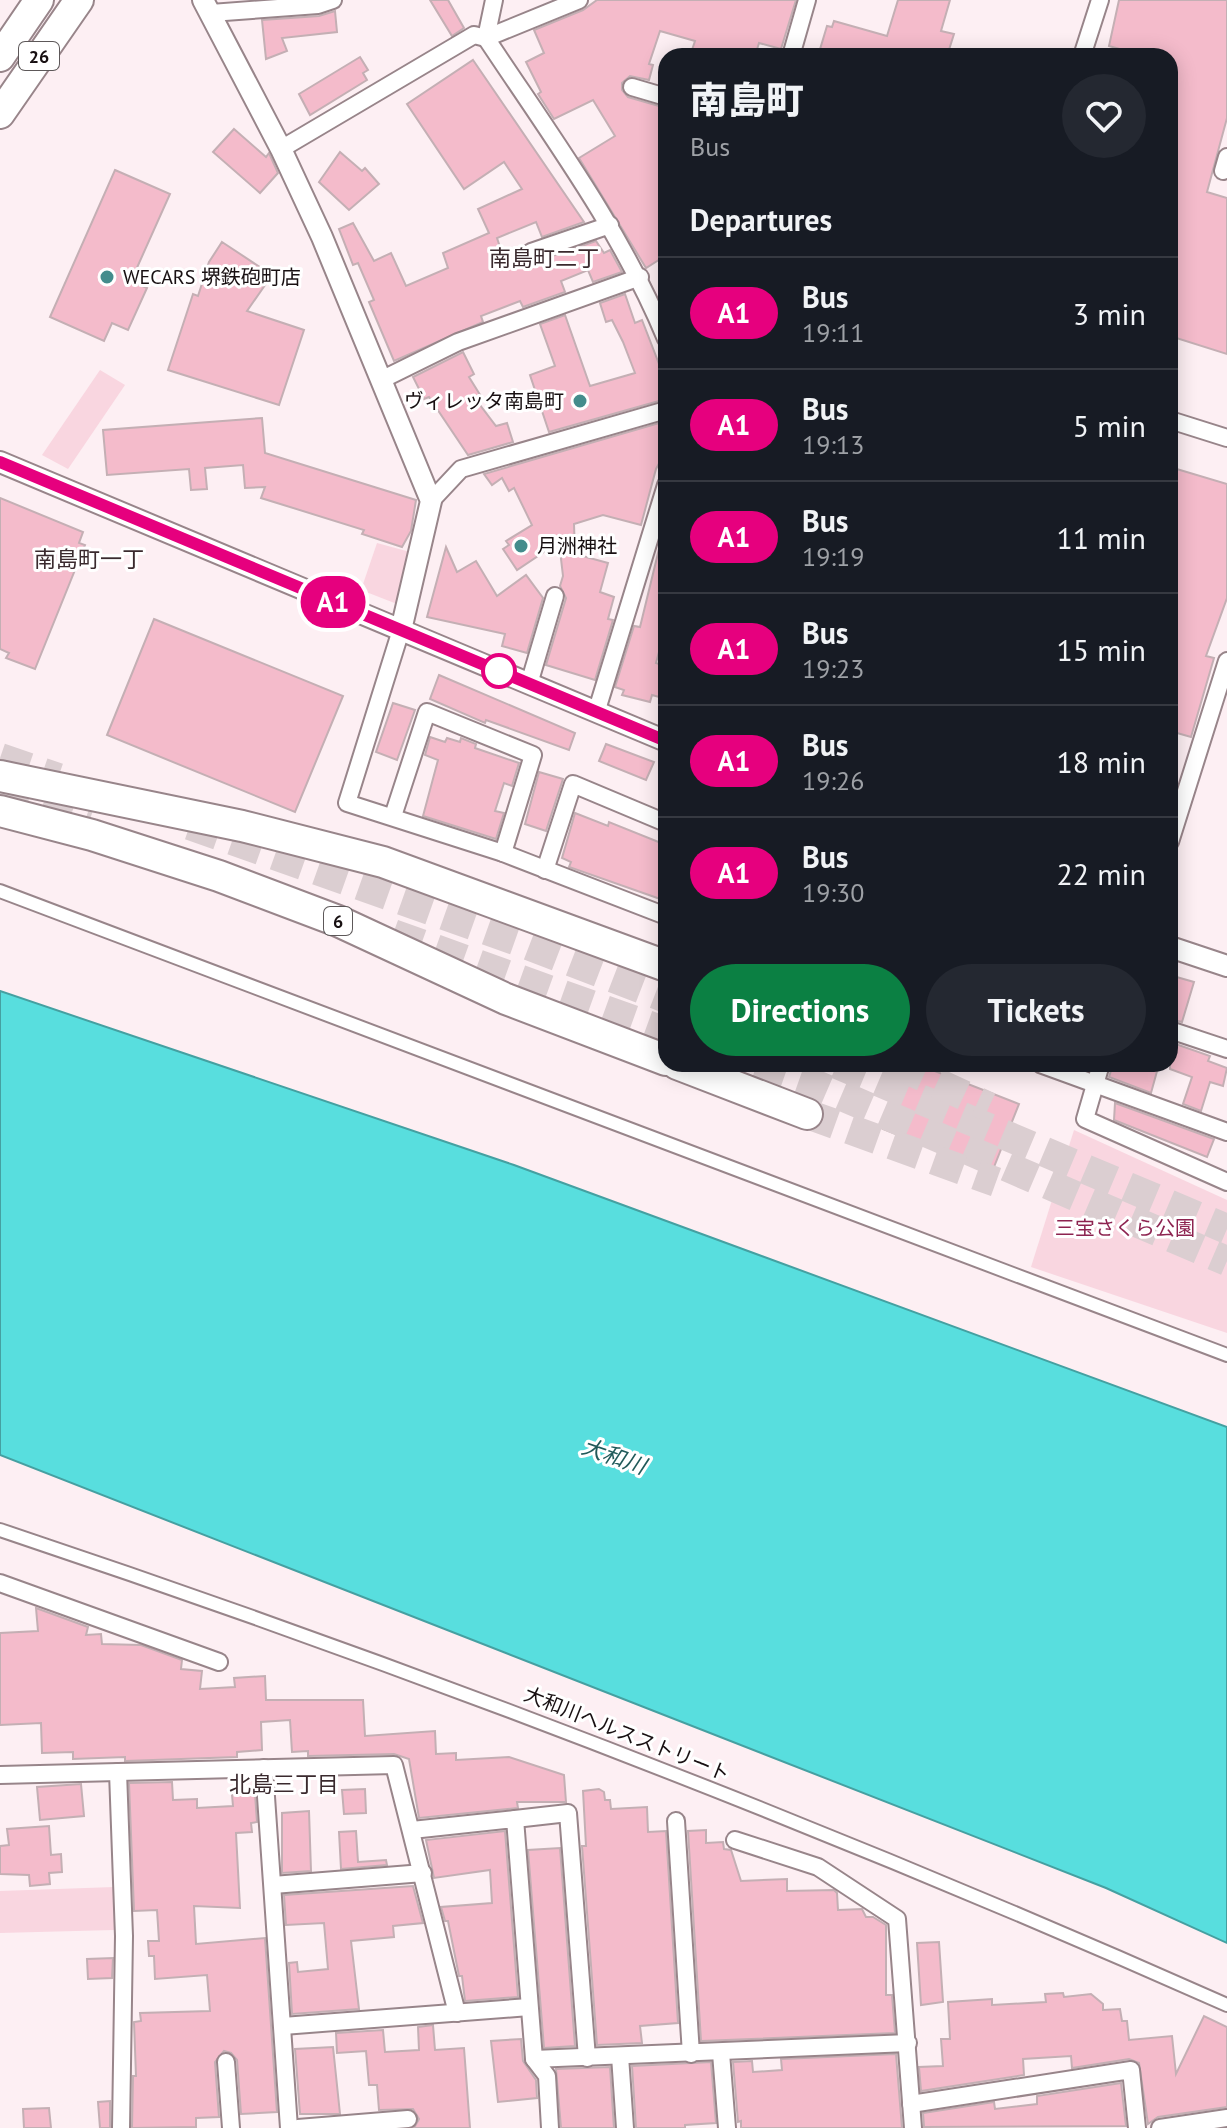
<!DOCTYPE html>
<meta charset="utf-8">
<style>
body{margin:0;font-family:"PT Sans","Noto Sans JP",sans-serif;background:#242831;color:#f1f3f6;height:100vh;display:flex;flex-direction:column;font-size:30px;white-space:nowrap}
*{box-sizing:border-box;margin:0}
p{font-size:26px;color:#9ea1a6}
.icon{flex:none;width:44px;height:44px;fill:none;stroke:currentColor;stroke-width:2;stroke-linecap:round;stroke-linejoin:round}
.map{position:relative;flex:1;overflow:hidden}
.panel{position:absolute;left:658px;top:48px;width:520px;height:1024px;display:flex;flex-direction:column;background:#171b24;border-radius:24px;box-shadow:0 4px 20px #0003}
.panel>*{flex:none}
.badge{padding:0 16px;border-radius:26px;font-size:28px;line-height:52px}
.map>.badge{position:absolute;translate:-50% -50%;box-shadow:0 0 0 4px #fff}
h2{padding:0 32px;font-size:30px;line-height:72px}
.round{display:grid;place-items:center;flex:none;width:84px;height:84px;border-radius:42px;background:#242831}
.headline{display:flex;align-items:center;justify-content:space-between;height:136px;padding:0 32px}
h1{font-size:38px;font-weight:800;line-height:60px}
.button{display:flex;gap:16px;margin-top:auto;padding:16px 32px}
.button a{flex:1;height:92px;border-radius:48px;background:#0b8043;color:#fff;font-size:32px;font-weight:800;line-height:92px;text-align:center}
.button a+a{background:#242831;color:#f1f3f6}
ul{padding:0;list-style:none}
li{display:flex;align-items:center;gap:24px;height:112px;padding:0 32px;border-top:2px solid #363941}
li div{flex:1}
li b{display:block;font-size:30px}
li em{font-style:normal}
li .badge{min-width:88px;font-weight:700;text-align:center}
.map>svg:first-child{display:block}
.green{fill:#f9d6e0}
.water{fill:#58dede;stroke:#45a0a1;stroke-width:2}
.building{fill:#f4bbcb;stroke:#c4afb4;stroke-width:2}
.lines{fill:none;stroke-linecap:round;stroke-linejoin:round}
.motorway-tunnel{stroke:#dbced1;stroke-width:30;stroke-dasharray:30 15;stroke-linecap:butt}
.pedestrian-casing{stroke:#98858a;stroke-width:16}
.minor-casing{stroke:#98858a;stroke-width:20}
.tertiary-casing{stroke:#98858a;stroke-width:24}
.trunk-casing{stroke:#98858a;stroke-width:32}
.motorway-casing{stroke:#98858a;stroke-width:34}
.pedestrian{stroke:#fff;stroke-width:12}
.minor{stroke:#fff;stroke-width:16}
.tertiary{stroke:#fff;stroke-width:20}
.trunk{stroke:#fff;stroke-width:28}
.motorway{stroke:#fff;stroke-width:30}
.line-casing{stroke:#fff;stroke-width:18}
.line{stroke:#e6007e;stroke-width:12}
.poi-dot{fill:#448c8c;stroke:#fff;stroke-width:3}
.stop-dot{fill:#fff;stroke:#e6007e;stroke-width:4}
.labels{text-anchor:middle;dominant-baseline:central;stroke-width:6;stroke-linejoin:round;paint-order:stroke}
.shield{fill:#fff;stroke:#5d5859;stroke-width:2}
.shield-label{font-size:18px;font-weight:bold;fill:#181012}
.poi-label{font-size:20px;fill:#181012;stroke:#fff;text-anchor:start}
.park-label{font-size:20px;fill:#8d2350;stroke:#fff}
.street-label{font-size:20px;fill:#181012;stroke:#fff}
.neighbourhood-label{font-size:22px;fill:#3a2a2e;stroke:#fff}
.water-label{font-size:22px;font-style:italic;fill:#215a5a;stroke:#fff}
</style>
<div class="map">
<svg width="1227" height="2128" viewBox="0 0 1227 2128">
<rect width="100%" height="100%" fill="#fdeff3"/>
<g class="green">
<polygon points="100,370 125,385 68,469 42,455"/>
<polygon points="377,543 410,552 397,604 361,590"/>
<polygon points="1074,1130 1227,1200 1227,1333 1031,1267"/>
<polygon points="114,1887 114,1930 0,1933 0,1891"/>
</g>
<polygon class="water" points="0,991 514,1165 1227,1427 1227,1943 1106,1888 0,1455"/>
<g class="building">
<polygon points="430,0 448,0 464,28 452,36"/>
<polygon points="597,0 796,0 781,49 759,43 755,56 690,56 695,41 660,31 649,64 653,65 649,80 630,76 622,83 622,90 628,97 666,108 660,132 666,133 666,207 661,206 666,247 665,256 646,268 579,158 615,136 593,100 554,119 538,94 541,92 526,62 544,53 534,30 583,10"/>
<polygon points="898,0 950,0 941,31 954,34 947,56 818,56 827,26 832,27 834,21 887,36"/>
<polygon points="1119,0 1227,0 1227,118 1207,192 1227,198 1227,354 1170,336 1170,56 1144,56 1109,46"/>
<polygon points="335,11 337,32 282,38 287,51 266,59 262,20 319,16"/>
<polygon points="360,57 368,70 363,73 367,80 310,115 299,94"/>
<polygon points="473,60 584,222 542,237 536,222 497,238 506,265 522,258 535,262 596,241 604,253 610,250 622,272 593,282 588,270 561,281 565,292 523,307 520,301 481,316 483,322 394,361 369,302 374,300 358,263 353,265 339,229 353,223 374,261 391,253 406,286 448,268 443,253 489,233 478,209 522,189 504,162 464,189 407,104"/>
<polygon points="234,129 266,157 269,153 278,173 260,193 213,152"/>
<polygon points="340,152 362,171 365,168 379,184 349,210 319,182"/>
<polygon points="115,170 170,194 131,281 147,288 128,330 112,323 104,341 50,317"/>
<polygon points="222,242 272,275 247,311 304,330 279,405 168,370 193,294 198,296 209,262"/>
<polygon points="625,294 635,323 642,320 661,369 666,366 666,399 549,432 530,375 555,366 540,324 565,315 590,386 635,373 623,342 612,320 606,322 600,303"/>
<polygon points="463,352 474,374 469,377 482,398 477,401 496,426 507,423 513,442 468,455 429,397 424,399 413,377"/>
<polygon points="262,418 265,453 416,500 411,531 402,547 362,534 364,530 261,498 265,487 245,488 243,465 205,468 207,489 191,490 189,469 107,475 103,430"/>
<polygon points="666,421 666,451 656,469 641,525 603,515 574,524 575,554 608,563 600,592 614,597 608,619 613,620 595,680 546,665 566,598 560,586 563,576 559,542 517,570 503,549 509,545 506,541 532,525 514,488 509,491 502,478 492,485 484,474"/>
<polygon points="1170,467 1227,484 1227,598 1206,656 1214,658 1191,737 1170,731"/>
<polygon points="0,498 83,532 79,543 85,545 35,669 6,658 9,653 0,649"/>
<polygon points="660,545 666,546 666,626 656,663 666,666 666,690 663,698 652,695 650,702 622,695 624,690 615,687 634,626 640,627"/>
<polygon points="446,547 457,572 476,561 497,596 526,575 543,598 527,653 502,646 505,634 427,617"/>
<polygon points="154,619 343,696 295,812 107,735"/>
<polygon points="439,675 575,733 569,750 486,720 485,723 430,699"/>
<polygon points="393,703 415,710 397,760 376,752"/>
<polygon points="430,737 445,742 447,738 460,742 461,738 476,744 475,748 519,763 512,786 504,783 495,811 504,813 496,839 423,816 438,760 425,755"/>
<polygon points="606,744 654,762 646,780 599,761"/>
<polygon points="539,772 563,779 546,831 525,824"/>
<polygon points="575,813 608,826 609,822 666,845 666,901 569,867 571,862 562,858"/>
<polygon points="1173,976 1194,982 1182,1022 1170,1019"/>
<polygon points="1170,1042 1210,1056 1208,1061 1227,1068 1223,1086 1210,1082 1201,1111 1183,1104 1192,1077 1170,1069"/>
<polygon points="909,1064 917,1064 1019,1104 992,1172 883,1129"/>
<polygon points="1113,1064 1159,1064 1151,1093 1109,1077"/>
<polygon points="1115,1103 1214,1139 1207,1157 1114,1120"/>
<polygon points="36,1608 88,1627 86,1635 101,1634 102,1644 141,1645 182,1660 181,1669 202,1671 200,1689 235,1687 234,1678 265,1676 266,1700 363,1700 365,1736 435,1731 436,1754 456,1753 456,1760 509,1757 564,1775 566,1802 517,1802 518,1808 419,1818 409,1759 394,1754 308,1756 308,1751 292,1752 290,1720 261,1722 262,1750 237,1752 237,1757 125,1761 125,1757 73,1759 73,1752 42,1753 41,1723 0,1725 0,1633 38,1631"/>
<polygon points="172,1782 173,1800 197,1799 197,1808 233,1806 232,1795 255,1794 257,1822 251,1823 252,1832 236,1833 240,1908 194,1906 196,1944 265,1938 277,2112 241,2114 237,2060 231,2053 224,2051 215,2062 219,2117 196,2118 196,2127 132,2128 133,2076 136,2076 134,2022 141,2021 140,2013 210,2011 207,1975 155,1979 154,1956 149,1956 148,1941 159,1941 157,1910 134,1911 129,1783"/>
<polygon points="81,1784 84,1816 40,1820 37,1787"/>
<polygon points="365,1789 366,1813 344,1814 342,1790"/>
<polygon points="599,1789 604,1792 605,1800 610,1800 611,1809 647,1807 648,1832 666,1831 678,2023 640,2026 642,2043 597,2045 582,1846 586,1846 583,1791"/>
<polygon points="309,1811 311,1871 282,1873 282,1813"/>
<polygon points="49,1826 51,1855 61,1854 62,1872 49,1873 50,1884 30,1886 29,1875 0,1874 0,1846 9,1845 7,1829"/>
<polygon points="706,1830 706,1843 723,1842 724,1849 731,1850 741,1881 787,1879 787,1891 834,1890 837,1893 838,1910 862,1909 866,1917 873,1917 886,1925 886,1995 892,1995 895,2033 701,2041 688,1831"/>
<polygon points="356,1831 358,1862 386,1860 387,1865 341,1869 339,1832"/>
<polygon points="505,1831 518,1997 465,2001 462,1976 459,1976 448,1921 445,1921 441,1907 492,1903 490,1870 434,1878 426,1840"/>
<polygon points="560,1848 575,2046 544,2048 528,1850"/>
<polygon points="413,1886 423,1923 393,1926 394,1937 351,1941 359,2009 292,2014 289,1963 297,1962 298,1972 328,1969 324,1923 286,1925 284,1895"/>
<polygon points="939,1942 943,2002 921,2005 917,1943"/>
<polygon points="113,1958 112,1978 88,1979 87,1959"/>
<polygon points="1063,1993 1064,1997 1091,1994 1103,2004 1103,2010 1120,2009 1122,2021 1127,2021 1129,2040 1172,2036 1176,2074 1204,2016 1227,2027 1227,2107 1158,2117 1148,2124 1139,2063 1129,2059 1072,2068 1071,2056 1023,2059 1024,2075 921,2091 919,2067 943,2066 941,2039 950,2039 948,2002 992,1999 992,2005 1046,2002 1045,1994"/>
<polygon points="433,2025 435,2050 464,2048 470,2128 414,2128 419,2119 413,2109 379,2110 377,2085 369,2085 366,2051 337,2053 336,2033 383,2030 385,2052 419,2050 418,2027"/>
<polygon points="521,2039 523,2061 536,2080 537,2098 498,2102 491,2041"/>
<polygon points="333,2047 340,2114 300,2114 295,2049"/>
<polygon points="896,2054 902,2128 741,2128 741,2121 738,2122 733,2062 752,2061 753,2072 782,2070 781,2059"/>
<polygon points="711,2062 716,2123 685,2125 685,2128 636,2128 632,2066"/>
<polygon points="610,2067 614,2128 561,2128 556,2069"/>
<polygon points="1121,2083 1126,2126 924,2127 923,2113 994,2102 995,2109 1037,2104 1037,2096"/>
<polygon points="110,2101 110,2128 100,2128 98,2102"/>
<polygon points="49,2108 51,2128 24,2128 23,2109"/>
</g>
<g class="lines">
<g class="motorway-tunnel">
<polyline points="0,758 58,778"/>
<polyline points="0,791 89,822"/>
<polyline points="190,825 523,943 666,998"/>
<polyline points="393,934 666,1032"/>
<polyline points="757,1064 814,1084 1227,1261"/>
<polyline points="837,1064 1227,1229"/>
<polyline points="896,1064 989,1107"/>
<polyline points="807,1114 996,1182"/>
</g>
<defs>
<g id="pedestrian">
<polyline points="0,891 1227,1355"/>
<path d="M0,1530C416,1669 826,1827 1227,2005"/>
</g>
<g id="minor">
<path d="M494,0L486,38C551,136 621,230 666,339"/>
<polyline points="211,13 318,5 333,0"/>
<polyline points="791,56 807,0"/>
<polyline points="1082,56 1100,0"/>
<polyline points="632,87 666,97"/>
<polyline points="281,149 474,35 486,38 579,0"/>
<polyline points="1223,171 1227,157"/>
<polyline points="531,252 610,225"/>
<polyline points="381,380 458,342 640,277"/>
<polyline points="1170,420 1227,438"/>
<polyline points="431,501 461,469 666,410"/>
<polyline points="401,630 347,803 503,853 666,916"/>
<polyline points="529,684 555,596"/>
<polyline points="596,713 666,485"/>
<polyline points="393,816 427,712 533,755 503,853"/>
<polyline points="1170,842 1227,661"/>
<polyline points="545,870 573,784 666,823"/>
<polyline points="1170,1030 1227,1049"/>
<polyline points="1040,1064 1227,1132"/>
<polyline points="1101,1064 1085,1119 1227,1182"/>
<polyline points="0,1583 219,1662"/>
<polyline points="264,1768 289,2128"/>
<polyline points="118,1772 124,1936 121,2128"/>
<polyline points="0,1775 394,1765 457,2013"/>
<polyline points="515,1819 568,1813 587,2058"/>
<polyline points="676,1821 691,2054"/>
<polyline points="412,1830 515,1819 534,2059 547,2076 550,2128"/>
<polyline points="735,1840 818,1867 897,1919 913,2128"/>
<polyline points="273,1885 423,1873"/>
<polyline points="283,2026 529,2007"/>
<polyline points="721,2053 727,2128"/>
<polyline points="620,2056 625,2128"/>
<polyline points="534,2059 908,2043"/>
<polyline points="226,2062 231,2128"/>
<polyline points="911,2104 1131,2070 1137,2128"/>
<polyline points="298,2128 408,2119"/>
<polyline points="1160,2128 1227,2118"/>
</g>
<g id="tertiary">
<polyline points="203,0 281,149 322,237 431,501 401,630"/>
<polyline points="0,462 666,741"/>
<polyline points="1170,947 1227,966"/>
</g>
<g id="trunk">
<polyline points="0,57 39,0"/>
<polyline points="0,114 79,0"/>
</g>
<g id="motorway">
<polyline points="0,776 242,826 383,862 666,966"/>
<polyline points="0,811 92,835 219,876 338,921 506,999 666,1060"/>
<polyline points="677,1064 807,1114"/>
</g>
</defs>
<use href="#pedestrian" class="pedestrian-casing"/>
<use href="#minor" class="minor-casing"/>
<use href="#tertiary" class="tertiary-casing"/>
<use href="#trunk" class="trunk-casing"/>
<use href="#motorway" class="motorway-casing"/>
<use href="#pedestrian" class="pedestrian"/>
<use href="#minor" class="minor"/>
<use href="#tertiary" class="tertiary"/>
<use href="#trunk" class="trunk"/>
<use href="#motorway" class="motorway"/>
</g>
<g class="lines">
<defs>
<polyline id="line" points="0,462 666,741"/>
</defs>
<use href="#line" class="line-casing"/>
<use href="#line" class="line"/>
</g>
<g class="poi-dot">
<circle cx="107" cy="277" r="8"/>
<circle cx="580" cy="401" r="8"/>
<circle cx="521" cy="546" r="8"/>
</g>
<circle class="stop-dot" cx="499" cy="671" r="16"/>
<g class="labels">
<g class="shield">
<rect x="19" y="42" width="40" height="28" rx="6"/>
<rect x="324" y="907" width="28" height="28" rx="6"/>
</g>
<g class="shield-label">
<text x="39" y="56">26</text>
<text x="338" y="921">6</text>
</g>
<g class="poi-label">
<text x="123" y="277">WECARS 堺鉄砲町店</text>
<text x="564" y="401" text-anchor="end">ヴィレッタ南島町</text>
<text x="537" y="546">月洲神社</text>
</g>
<g class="park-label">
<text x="1125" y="1228">三宝さくら公園</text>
</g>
<g class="street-label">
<text transform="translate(627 1734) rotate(22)">大和川ヘルスストリート</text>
</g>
<g class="neighbourhood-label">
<text x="544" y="258">南島町二丁</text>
<text x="89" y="559">南島町一丁</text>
<text x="284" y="1784">北島三丁目</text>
</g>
<g class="water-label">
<text transform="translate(614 1456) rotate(19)">大和川</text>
</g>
</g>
</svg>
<b class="badge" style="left:333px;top:602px;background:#e6007e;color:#fff">A1</b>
<section class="panel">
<div class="headline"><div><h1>南島町</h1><p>Bus</p></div><a class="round"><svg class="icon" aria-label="heart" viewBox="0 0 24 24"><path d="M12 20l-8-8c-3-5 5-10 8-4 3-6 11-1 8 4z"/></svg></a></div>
<h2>Departures</h2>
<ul>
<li><span class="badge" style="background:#e6007e;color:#fff">A1</span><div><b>Bus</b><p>19:11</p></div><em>3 min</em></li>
<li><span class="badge" style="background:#e6007e;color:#fff">A1</span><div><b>Bus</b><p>19:13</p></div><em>5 min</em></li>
<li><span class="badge" style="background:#e6007e;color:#fff">A1</span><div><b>Bus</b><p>19:19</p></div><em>11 min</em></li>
<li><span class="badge" style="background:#e6007e;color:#fff">A1</span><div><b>Bus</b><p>19:23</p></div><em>15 min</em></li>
<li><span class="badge" style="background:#e6007e;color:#fff">A1</span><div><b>Bus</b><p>19:26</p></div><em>18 min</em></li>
<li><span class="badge" style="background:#e6007e;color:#fff">A1</span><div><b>Bus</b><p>19:30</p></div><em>22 min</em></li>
</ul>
<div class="button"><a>Directions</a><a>Tickets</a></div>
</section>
</div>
